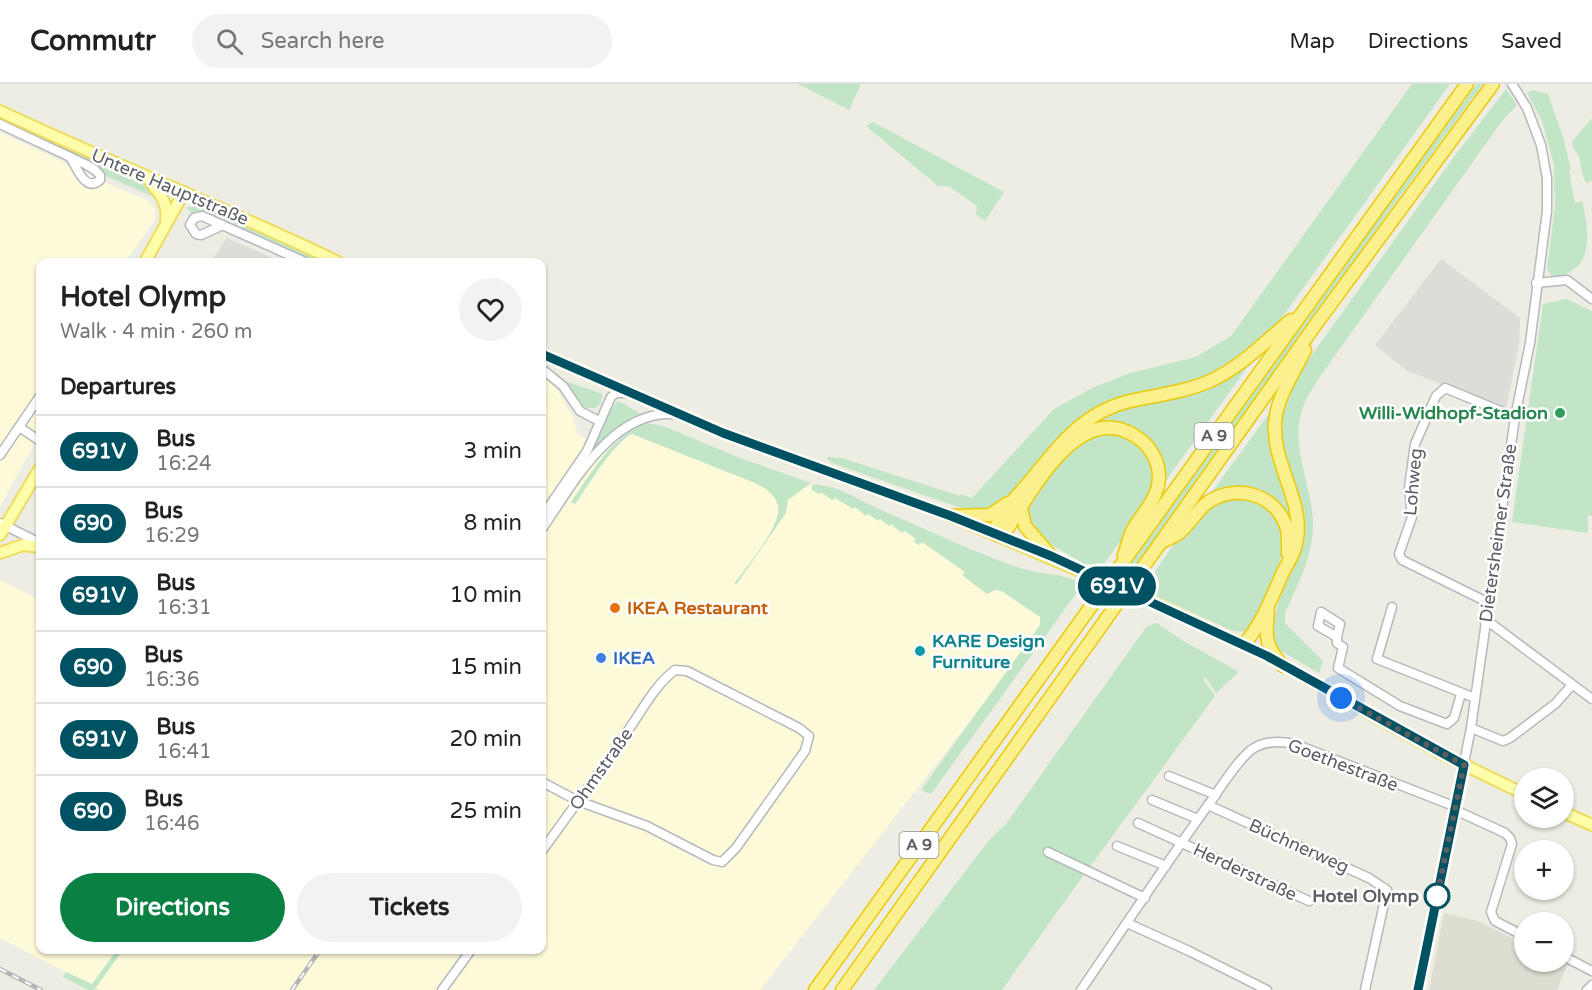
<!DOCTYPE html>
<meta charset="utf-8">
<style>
body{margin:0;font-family:"Varela Round",sans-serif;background:#f2f2f2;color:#222;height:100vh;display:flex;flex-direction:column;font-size:22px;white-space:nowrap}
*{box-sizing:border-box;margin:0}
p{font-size:20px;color:#767676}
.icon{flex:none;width:33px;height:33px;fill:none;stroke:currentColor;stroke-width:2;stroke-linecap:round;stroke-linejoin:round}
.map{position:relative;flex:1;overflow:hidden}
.details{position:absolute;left:36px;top:174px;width:510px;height:696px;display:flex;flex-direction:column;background:#fff;border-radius:12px;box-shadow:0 2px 4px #0004}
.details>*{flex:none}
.badge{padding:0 12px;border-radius:20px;font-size:21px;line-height:39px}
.tools{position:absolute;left:1514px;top:684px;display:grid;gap:12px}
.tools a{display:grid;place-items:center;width:60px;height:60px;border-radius:50%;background:#fff;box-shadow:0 2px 4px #0004;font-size:30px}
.you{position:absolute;width:30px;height:30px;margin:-15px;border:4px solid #fff;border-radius:50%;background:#1a73e8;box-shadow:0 0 0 9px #1a73e833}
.map>.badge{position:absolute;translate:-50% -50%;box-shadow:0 0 0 3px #fff}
h2{padding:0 24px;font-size:22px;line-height:54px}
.round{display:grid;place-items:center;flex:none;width:63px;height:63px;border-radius:32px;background:#f2f2f2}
.headline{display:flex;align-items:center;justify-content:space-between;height:102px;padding:0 24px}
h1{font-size:28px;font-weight:800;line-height:45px}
.button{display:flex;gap:12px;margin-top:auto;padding:12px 24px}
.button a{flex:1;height:69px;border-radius:36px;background:#0b8043;color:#fff;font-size:24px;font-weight:800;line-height:69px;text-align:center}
.button a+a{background:#f2f2f2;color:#222}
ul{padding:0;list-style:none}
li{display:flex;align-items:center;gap:18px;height:72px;padding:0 24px;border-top:2px solid #e0e0e0}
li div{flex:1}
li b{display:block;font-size:22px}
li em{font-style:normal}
li .badge{min-width:66px;font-weight:700;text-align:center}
header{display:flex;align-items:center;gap:36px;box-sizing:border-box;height:84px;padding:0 30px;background:#fff;border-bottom:2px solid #e0e0e0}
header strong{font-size:28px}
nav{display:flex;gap:33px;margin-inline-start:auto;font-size:21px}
.search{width:420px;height:54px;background:#f2f2f2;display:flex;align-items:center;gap:15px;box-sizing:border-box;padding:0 21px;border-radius:33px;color:#767676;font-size:22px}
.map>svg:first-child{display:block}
.commercial{fill:#fdfada}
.industrial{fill:#dddcd6}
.education{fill:#deddd2}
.green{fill:#c1e5c6}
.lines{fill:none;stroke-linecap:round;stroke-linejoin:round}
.minor-casing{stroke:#b6b8bd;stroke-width:11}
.major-casing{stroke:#eedc5d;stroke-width:14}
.highway-casing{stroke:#ecc906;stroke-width:15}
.minor{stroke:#fff;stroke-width:8}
.major{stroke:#fdfdaa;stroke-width:10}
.highway{stroke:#faf08e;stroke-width:12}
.rail-casing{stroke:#b4b5b5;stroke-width:4.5}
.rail{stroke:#fff;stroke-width:2;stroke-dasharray:7;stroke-linecap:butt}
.major-bridge-casing{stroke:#eedc5d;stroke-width:14;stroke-linecap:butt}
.major-bridge{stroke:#fdfdaa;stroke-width:10}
.line-casing{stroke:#fff;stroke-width:14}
.line{stroke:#005262;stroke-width:9}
.walk{stroke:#5c5e64;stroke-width:6;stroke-dasharray:0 10.8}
.leisure-dot{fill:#2e9e5b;stroke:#fff;stroke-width:2}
.food-dot{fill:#e8710a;stroke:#fff;stroke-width:2}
.culture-dot{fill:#0f9aa8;stroke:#fff;stroke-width:2}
.shop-dot{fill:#3f7fe0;stroke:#fff;stroke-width:2}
.stop-dot{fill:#fff;stroke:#005262;stroke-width:3}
.labels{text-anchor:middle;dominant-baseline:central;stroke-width:5;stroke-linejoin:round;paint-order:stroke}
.shield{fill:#fff;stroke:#8d8e92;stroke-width:1.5}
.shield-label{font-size:16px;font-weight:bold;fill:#5c5e64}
.street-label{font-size:18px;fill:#5c5e64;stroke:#fff}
.leisure-label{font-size:18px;font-weight:bold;fill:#27864d;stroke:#fff;text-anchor:end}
.food-label{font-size:18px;font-weight:bold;fill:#c56008;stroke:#fff;text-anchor:start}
.culture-label{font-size:18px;font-weight:bold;fill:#0d838f;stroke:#fff;text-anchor:start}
.shop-label{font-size:18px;font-weight:bold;fill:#366cbe;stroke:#fff;text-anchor:start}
.stop-label{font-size:18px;font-weight:bold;fill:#5c5e64;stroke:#fff;text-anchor:end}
</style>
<header>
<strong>Commutr</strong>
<div class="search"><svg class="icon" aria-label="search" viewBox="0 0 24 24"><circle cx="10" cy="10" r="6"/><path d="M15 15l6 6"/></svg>Search here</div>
<nav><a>Map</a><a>Directions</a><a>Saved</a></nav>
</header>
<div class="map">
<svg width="1592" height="906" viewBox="0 0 1592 906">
<rect width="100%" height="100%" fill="#eeede4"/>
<g class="commercial">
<polygon points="0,48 104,98 147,116 155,124 155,136 125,178 40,178 40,349 0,423"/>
<polygon points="542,293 548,296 559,309 572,331 578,350 610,370 629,351 644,346 778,393 823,405 897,438 1040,533 1040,541 1001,597 760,906 100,906 0,854 0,496 40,516 40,866 542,866"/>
</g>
<g class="industrial">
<polygon points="227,154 268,172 283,178 211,178"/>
<polygon points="1441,175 1520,234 1519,261 1506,324 1407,287 1375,261"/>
</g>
<polygon class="education" points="1444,829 1478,837 1524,860 1524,878 1560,878 1567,881 1557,906 1429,906"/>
<g class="green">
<polygon points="798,0 861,0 849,26"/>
<polygon points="1412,0 1450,0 1286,228 1271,247 1244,273 1199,297 1104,321 1011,412 992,426 974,428 958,423 832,379 827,375 828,373 842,374 960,412 961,410 972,414 1054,325 1092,304 1127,290 1196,273 1231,252"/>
<polygon points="1477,0 1483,0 1390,126 1126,496 1120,493 1386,123"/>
<path d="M1506,5L1517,21L1502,37L1319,294C1313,304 1305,315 1302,326C1290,365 1313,403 1313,441C1313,473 1297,501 1285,530V539L1323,577L1319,589L1281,567L1275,561L1273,553L1272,543L1279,517L1298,465L1279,335L1292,300L1301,286L1451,77Z"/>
<path d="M1532,6L1548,10L1564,56L1571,86L1569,87L1575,119L1582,117C1587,140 1592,163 1579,181C1571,188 1563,193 1553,194L1547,185L1555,123L1554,81L1542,37L1527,9Z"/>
<polygon points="0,30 81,67 107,85 152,105 156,114 106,92 100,84 91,78 0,36"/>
<path d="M1592,34V97L1587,99C1581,92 1582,82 1579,73C1576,67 1573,66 1572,58Z"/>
<polygon points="873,38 1004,108 985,137 976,130 977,122 949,102 938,102 866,42"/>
<polygon points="194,122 202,123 225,132 327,178 314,178 203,129 193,130 186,124"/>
<polygon points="1566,215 1592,227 1592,432 1588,431 1588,449 1512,438 1543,220"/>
<polygon points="1251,278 1162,402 1146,356 1087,345 1088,340 1098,333"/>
<polygon points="563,296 602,310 601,319 595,324 585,324"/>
<polygon points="618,317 640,329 619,342 591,368 607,330"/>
<polygon points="1276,320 1293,456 1269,413 1209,412"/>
<path d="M646,339L663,342L740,374L811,399L788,416L786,429L736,501L734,500C746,483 782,442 778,422C775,410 765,404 755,399L632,350C615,356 587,404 575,420L571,418C592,388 610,354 646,339Z"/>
<polygon points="1108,347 1141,360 1155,386 1150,417 1100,485 1087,479 1086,481 1040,454 1028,440 1026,428 1034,410 1078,357"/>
<path d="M813,401C831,398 864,418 881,426C926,445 971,467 1017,483C1040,491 1060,488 1083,500L931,710L921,706L1040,541V533L1002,507L995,506L987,510L962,491L965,488L922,458L919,461L914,458L916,455L905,447L902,449L891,440L889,442L880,435L878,437L868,430L866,432L855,423L853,425L835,414L832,416L822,409L819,410L811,405Z"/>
<path d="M1240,413C1299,426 1285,473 1266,514C1262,524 1257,540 1247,546C1241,549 1235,547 1229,545L1156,512L1157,509L1144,504C1163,477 1190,429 1221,417C1227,414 1234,414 1240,413Z"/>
<polygon points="1156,539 1182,556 1239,588 1216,609 1206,594 1203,595 1215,612 1062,821 1002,906 874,906 990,755 1006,740 1147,542"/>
<polygon points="117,866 123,866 94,906 88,906 63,893 66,888 92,900"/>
</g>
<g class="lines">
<defs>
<g id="minor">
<path d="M0,40L85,80L95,86L100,91V96C85,109 77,83 70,73"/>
<polyline points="223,141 201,151 196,150 190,141 194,134 202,132 305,178"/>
<polyline points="1536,199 1567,196 1592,215"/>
<polyline points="542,285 563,302 580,327 599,337"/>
<polyline points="19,343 40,357"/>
<polyline points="0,371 40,312"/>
<polyline points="542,433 587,367 611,313 616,309 628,309"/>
<polyline points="0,439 40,459"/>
<path d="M542,445C573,400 612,325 676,330"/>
<polyline points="1487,518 1402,476 1399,470 1412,433 1409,404 1415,360 1436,312 1445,304 1515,333"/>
<polyline points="1392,523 1377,575 1475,614"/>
<polygon points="1321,528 1340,540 1337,553 1318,542"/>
<polyline points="1485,538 1493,541 1592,615"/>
<polyline points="1337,553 1337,559 1343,563 1338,584 1400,622 1447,640 1454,634 1461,610"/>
<polyline points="1471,644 1503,657 1510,654 1555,620 1572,601"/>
<polyline points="1169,692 1216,711"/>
<path d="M542,698L578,717L647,742L713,776L722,778L736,764L805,667L809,652L799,644L687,587L675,586C654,602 642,627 627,648C608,676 588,704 568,731L542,767"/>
<polyline points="1152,716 1198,735"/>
<polyline points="1208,721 1369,794 1387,806 1365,906"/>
<polyline points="1455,726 1505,749 1510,754 1512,760 1491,828 1495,837 1524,852"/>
<polyline points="1138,739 1309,817"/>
<polyline points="1117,762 1166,782"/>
<polyline points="1048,768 1145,814"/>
<polyline points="1127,839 1189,867 1267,906"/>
<polyline points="1563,872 1592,887"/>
<polyline points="442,906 471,866"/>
<path d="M1081,906C1123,845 1163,784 1206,724C1219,707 1234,680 1251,666C1264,656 1280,657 1295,660L1456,723"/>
<polyline points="1418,906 1471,644 1515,333 1530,259 1547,127 1547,94 1541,61 1527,24 1512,0"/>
<polyline points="1587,906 1592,901"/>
</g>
<g id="major">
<path d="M0,27C112,80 227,124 338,178"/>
<path d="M148,95C159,109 169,119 166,137"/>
<polyline points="145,178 184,108"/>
<polyline points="542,270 723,349 951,432 1092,492"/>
<polyline points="0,451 40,384"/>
<polyline points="0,469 23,461 40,463"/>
<polyline points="1141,513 1267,572 1442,670 1524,710"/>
<polyline points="1563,728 1592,741"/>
</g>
<g id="highway">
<polyline points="1021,424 1025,442 1051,472"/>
<polyline points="951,432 990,431 1008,419"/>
<path d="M1162,458C1168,455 1174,452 1179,449C1190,440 1196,427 1208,418C1236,400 1274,409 1286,442C1289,451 1288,460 1288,470"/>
<path d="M1124,471C1127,463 1129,453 1133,445C1143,429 1159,413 1159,393C1159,377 1150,362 1138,354C1081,313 1032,406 1008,444L997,451L996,444C1000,429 1021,408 1031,396C1059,361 1084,328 1130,317C1157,311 1185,308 1210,297C1241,283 1265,258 1291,236"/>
<path d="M1268,527C1265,552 1265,562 1283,582"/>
<path d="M1244,560C1262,540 1272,513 1283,488C1287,480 1293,472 1295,463C1299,451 1298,435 1295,422C1288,394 1273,368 1275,338C1277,313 1294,288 1305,266"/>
<polyline points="815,906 1467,0"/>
<polyline points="842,906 1319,236 1493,0"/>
</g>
</defs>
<use href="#minor" class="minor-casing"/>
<use href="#major" class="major-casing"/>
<use href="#highway" class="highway-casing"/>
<use href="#minor" class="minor"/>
<use href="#major" class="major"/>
<use href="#highway" class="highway"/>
<defs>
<g id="rail">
<polyline points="0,885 41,906"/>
<polyline points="292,906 320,866"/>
</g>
</defs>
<use href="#rail" class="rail-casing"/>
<use href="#rail" class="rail"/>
<defs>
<polyline id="major-bridge" points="1092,492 1141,513"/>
</defs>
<use href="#major-bridge" class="major-bridge-casing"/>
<use href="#major-bridge" class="major-bridge"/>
</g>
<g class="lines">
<defs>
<polyline id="line" points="542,270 723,349 951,432 1051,472 1267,572 1464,681 1418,906"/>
</defs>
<use href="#line" class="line-casing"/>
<use href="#line" class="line"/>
<polyline class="walk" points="1341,614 1464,681 1437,812"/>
</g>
<circle class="leisure-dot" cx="1560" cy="329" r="6"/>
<circle class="food-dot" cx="615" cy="524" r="6"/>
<circle class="culture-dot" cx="920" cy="567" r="6"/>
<circle class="shop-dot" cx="601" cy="574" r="6"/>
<circle class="stop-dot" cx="1437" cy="812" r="12"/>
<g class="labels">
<g class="shield">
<rect x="1194.5" y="339" width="39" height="26" rx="4.5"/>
<rect x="899.5" y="748" width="39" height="26" rx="4.5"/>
</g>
<g class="shield-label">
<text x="1214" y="352">A 9</text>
<text x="919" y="761">A 9</text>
</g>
<g class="street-label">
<text transform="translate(170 103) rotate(23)">Untere Hauptstraße</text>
<text transform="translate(1413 398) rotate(-85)">Lohweg</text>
<text transform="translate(1498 449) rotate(-82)">Dietersheimer Straße</text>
<text transform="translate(1343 681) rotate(21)">Goethestraße</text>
<text transform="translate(601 685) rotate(-55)">Ohmstraße</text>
<text transform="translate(1299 762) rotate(24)">Büchnerweg</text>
<text transform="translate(1245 788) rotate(25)">Herderstraße</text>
</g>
<g class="leisure-label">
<text x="1548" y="329">Willi-Widhopf-Stadion</text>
</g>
<g class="food-label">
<text x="627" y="524">IKEA Restaurant</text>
</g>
<g class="culture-label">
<text x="932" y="557">KARE Design<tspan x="932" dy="21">Furniture</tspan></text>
</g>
<g class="shop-label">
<text x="613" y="574">IKEA</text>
</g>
<g class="stop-label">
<text x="1419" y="812">Hotel Olymp</text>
</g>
</g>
</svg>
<div class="tools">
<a><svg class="icon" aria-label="layers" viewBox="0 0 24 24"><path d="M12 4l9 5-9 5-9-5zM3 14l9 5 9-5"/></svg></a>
<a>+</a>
<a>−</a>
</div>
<div class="you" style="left:1341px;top:614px"></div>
<b class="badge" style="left:1117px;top:502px;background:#005262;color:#fff">691V</b>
<section class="details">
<div class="headline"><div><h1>Hotel Olymp</h1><p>Walk · 4 min · 260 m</p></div><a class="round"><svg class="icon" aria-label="heart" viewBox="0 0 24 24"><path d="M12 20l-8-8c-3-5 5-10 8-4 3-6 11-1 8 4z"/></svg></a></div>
<h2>Departures</h2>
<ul>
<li><span class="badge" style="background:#005262;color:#fff">691V</span><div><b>Bus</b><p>16:24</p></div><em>3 min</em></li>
<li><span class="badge" style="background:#005262;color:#fff">690</span><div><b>Bus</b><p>16:29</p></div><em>8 min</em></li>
<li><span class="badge" style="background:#005262;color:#fff">691V</span><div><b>Bus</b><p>16:31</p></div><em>10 min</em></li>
<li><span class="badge" style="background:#005262;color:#fff">690</span><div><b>Bus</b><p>16:36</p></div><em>15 min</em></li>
<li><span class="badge" style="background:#005262;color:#fff">691V</span><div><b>Bus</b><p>16:41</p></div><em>20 min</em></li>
<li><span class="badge" style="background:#005262;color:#fff">690</span><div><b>Bus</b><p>16:46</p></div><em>25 min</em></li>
</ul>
<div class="button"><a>Directions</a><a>Tickets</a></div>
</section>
</div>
